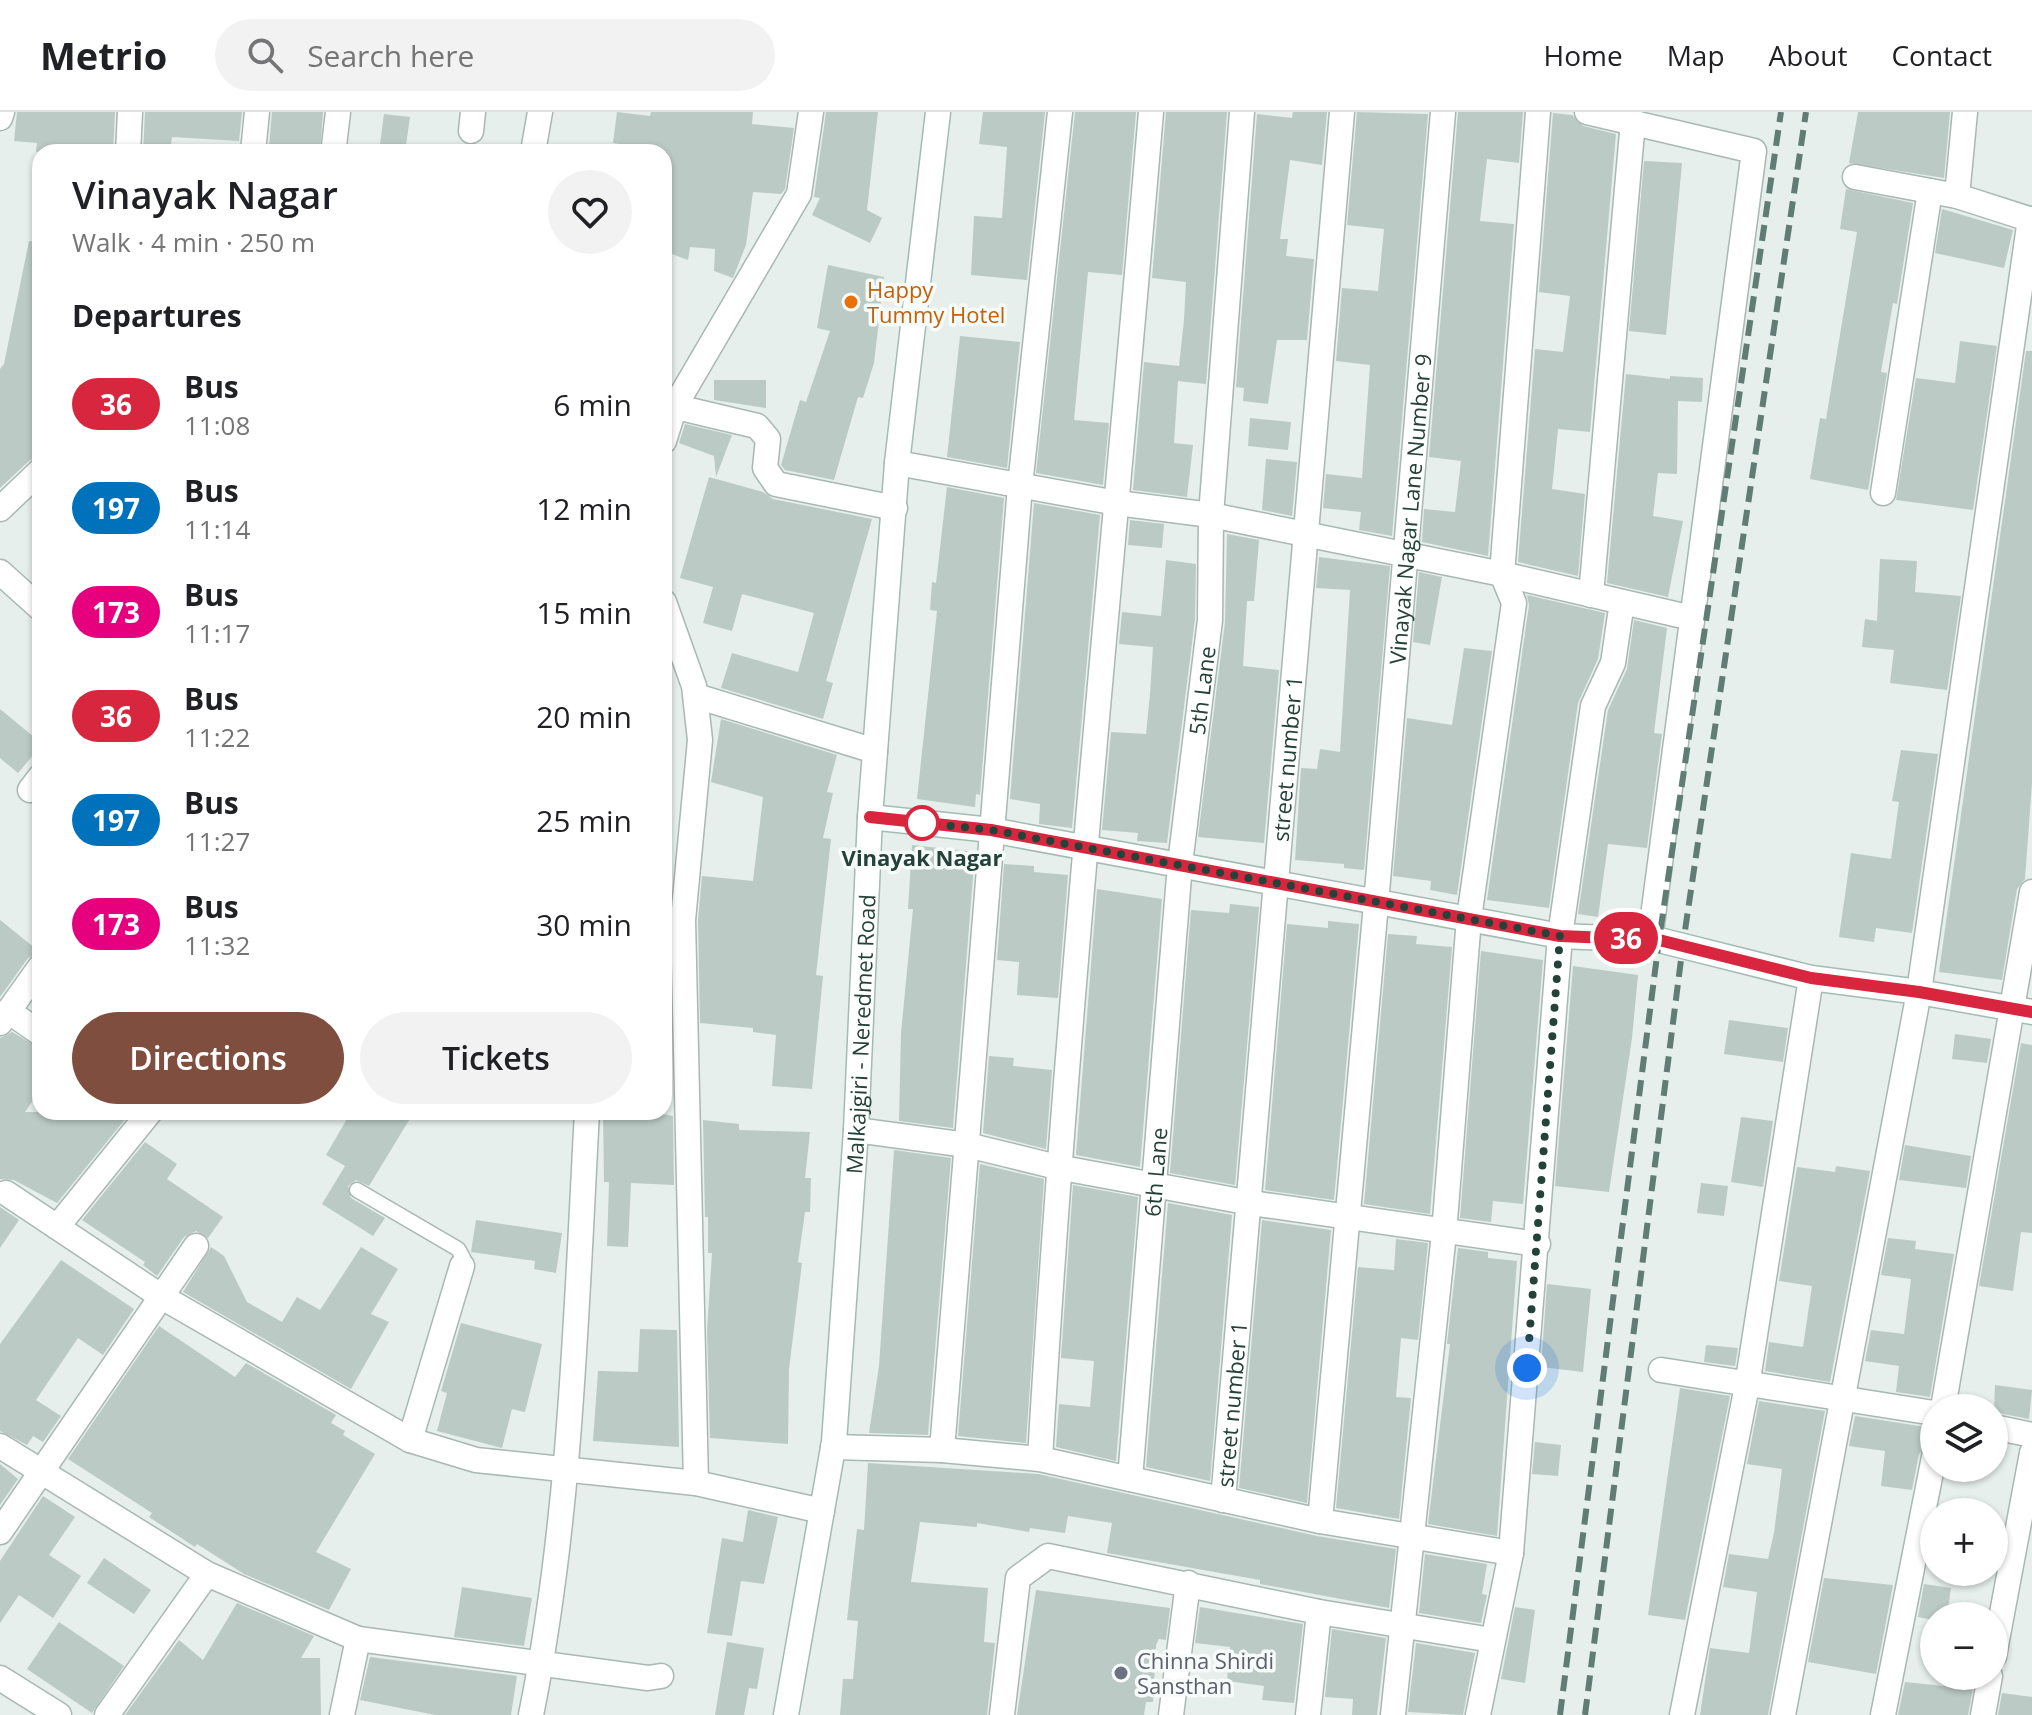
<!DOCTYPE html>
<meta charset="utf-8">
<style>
body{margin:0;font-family:"Open Sans",sans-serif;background:#f2f2f2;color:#202124;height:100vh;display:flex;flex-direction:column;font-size:30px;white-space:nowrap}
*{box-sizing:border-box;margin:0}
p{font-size:26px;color:#757577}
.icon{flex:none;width:44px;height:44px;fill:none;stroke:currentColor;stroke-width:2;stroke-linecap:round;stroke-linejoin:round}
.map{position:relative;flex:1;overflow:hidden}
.side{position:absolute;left:32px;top:32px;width:640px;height:976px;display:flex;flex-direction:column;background:#fff;border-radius:24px;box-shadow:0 2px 6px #0004}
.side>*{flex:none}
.badge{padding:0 16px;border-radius:26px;font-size:28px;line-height:52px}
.controls{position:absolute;left:1920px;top:1282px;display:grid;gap:16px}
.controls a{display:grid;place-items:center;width:88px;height:88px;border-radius:50%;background:#fff;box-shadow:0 2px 6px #0004;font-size:40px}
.you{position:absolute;width:40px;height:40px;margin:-20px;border:6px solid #fff;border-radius:50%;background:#1a73e8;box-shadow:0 0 0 12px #1a73e833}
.map>.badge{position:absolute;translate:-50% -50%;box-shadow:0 0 0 4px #fff}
h2{padding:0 40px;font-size:30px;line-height:72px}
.round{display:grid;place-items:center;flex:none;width:84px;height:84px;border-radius:42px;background:#f2f2f2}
.summary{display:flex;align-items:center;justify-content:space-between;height:136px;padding:0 40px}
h1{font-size:38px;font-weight:600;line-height:60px}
.button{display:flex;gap:16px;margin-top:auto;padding:16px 40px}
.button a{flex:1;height:92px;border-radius:48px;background:#7f4e3f;color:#fff;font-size:32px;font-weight:600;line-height:92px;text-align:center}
.button a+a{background:#f2f2f2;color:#202124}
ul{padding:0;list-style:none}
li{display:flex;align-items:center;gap:24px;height:104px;padding:0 40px}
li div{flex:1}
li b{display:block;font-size:30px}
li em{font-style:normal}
li .badge{min-width:88px;font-weight:700;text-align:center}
header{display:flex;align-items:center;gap:48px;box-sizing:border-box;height:112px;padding:0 40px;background:#fff;border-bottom:2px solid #e0e0e0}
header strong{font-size:38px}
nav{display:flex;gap:44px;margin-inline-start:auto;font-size:28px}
.search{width:560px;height:72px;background:#f2f2f2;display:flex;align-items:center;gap:20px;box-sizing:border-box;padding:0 28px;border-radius:44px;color:#757577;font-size:30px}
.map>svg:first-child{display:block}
.building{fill:#bbcac4}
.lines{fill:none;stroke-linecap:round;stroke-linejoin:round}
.lane-casing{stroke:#a8b8b2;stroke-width:17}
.street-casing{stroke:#a8b8b2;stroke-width:27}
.secondary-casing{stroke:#a4bbb3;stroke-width:27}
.lane{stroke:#fff;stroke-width:14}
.street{stroke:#fff;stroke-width:24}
.secondary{stroke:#fff;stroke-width:24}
.rail{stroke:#5f7d75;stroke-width:6;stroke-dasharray:16 8;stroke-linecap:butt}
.line-casing{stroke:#fff;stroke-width:18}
.line{stroke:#d7263d;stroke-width:12}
.walk{stroke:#24423a;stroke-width:8;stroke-dasharray:0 14.4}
.food-dot{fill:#e8710a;stroke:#f7fbf9;stroke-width:3}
.stop-dot{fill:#fff;stroke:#d7263d;stroke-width:4}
.worship-dot{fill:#6b7280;stroke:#f7fbf9;stroke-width:3}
.labels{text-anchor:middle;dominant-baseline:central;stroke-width:7;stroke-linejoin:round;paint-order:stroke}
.food-label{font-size:22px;fill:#c56008;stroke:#f7fbf9;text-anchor:start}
.street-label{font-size:22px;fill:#24423a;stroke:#f7fbf9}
.stop-label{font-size:22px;font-weight:bold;fill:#24423a;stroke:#f7fbf9}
.worship-label{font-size:22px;fill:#5b616d;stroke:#f7fbf9;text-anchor:start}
</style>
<header>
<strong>Metrio</strong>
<div class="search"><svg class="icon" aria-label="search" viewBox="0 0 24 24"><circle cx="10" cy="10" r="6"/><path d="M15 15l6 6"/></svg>Search here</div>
<nav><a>Home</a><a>Map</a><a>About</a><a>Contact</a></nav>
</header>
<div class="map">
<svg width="2032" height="1603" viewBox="0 0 2032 1603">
<rect width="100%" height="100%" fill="#e6efeb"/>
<g class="building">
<polygon points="17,0 115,0 113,40 36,40 37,31 14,29"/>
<polygon points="145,0 242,0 239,29 172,25 170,40 143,40"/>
<polygon points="272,0 323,0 320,40 269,34"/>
<polygon points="617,0 650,4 651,0 753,0 752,12 794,16 785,77 781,82 753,80 746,133 733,166 714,159 715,137 690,135 688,148 664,139 664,38 613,31"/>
<polygon points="826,0 878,0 867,98 882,106 870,131 812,103 820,86 814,85"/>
<polygon points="983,0 1045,0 1027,168 971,163 974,104 1002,106 1007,35 979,32"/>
<polygon points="1075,0 1136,0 1122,163 1088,160 1074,308 1109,311 1103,373 1036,361"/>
<polygon points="1166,0 1227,0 1206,272 1178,269 1174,331 1193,333 1187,385 1133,378 1144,250 1179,254 1184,208 1186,170 1152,166"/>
<polygon points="1293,0 1327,0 1322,53 1290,48 1280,127 1288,127 1286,144 1314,147 1307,228 1277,228 1268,292 1243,289 1244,276 1236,275 1257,2 1292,6"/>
<polygon points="1357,0 1428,2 1392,424 1359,418 1361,400 1323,396 1326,362 1362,366 1370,253 1336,249 1342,176 1378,179 1384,117 1347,113"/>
<polygon points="1458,0 1523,0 1519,51 1487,47 1480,109 1514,112 1488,444 1422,430 1424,397 1455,400 1461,349 1429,345"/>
<polygon points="1858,0 1950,0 1944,66 1849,51"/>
<polygon points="1553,1 1572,3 1583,14 1616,22 1590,320 1558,317 1552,377 1585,382 1578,464 1518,450 1535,237 1563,240 1570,184 1539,180"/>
<polygon points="384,2 410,5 405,40 379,40"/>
<polygon points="1644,49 1682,51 1666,223 1629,219"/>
<polygon points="1846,77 1913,91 1897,192 1893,191 1881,260 1887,261 1868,378 1810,367 1820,306 1826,307 1857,120 1840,117"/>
<polygon points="1942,97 2013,118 2004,156 1935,141"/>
<polygon points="29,129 40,130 40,344 30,348 0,376 0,257 4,252"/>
<polygon points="828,153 884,165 874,251 863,286 858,285 834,368 785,358 781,353 800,288 806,290 830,219 817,216"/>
<polygon points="960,224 1020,230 1007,356 947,345"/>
<polygon points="1960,229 1997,234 1973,398 1896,388 1916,266 1955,271"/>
<polygon points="2026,239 2032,239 2032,671 2025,767 2017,777 2002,868 1939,860"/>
<polygon points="1626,262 1670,267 1670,264 1703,266 1702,290 1678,289 1677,362 1658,361 1653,404 1683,409 1668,485 1607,471"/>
<polygon points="714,268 766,268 766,296 714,288"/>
<polygon points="1250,306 1291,310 1288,338 1248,334"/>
<polygon points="685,312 732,323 716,365 714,344 679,331"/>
<polygon points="1266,347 1297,350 1292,404 1262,398"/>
<polygon points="709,365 763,380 773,387 872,407 826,569 833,571 823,607 721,576 732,541 798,560 814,501 742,482 732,519 703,511 713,475 680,466"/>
<polygon points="947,375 1004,386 980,683 976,682 975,695 917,687 937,499 930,498 932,470 936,471"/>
<polygon points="1034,391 1100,403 1072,716 1039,712 1040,692 1010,687"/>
<polygon points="1130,408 1164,412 1162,436 1128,433"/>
<polygon points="1227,422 1259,428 1254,489 1247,489 1243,554 1279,558 1264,731 1198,725 1225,510"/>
<polygon points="1319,445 1390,454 1364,758 1344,756 1344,752 1295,748 1301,656 1317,657 1320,637 1340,640 1350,478 1316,476"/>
<polygon points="1880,447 1917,449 1915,480 1961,484 1947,578 1890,571 1894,538 1862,535 1865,507 1877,509"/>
<polygon points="1166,448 1196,452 1195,507 1167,731 1137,729 1138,721 1102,718 1111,620 1146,622 1150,582 1153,535 1119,532 1122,500 1161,504"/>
<polygon points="1419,460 1442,465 1430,533 1413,530"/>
<polygon points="1527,483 1605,501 1598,547 1578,591 1549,796 1487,788 1529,493"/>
<polygon points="1634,508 1667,516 1654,621 1662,622 1647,736 1608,732 1598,805 1578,802 1608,598 1627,557"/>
<polygon points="1464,536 1492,539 1457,783 1430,778 1431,769 1393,764 1407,606 1452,613"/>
<polygon points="0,597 40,630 40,635 18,661 0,646"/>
<polygon points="721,607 837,643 827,680 833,681 823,726 831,727 816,863 823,864 812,977 772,974 776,923 753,920 753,916 700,911 698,809 702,764 753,769 763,685 711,670"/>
<polygon points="1901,638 1938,642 1912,821 1876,816 1874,830 1839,825 1851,741 1891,747 1899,690 1892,689"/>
<polygon points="912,733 975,740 953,1016 899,1009 901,921 913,797 908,797"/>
<polygon points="1004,752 1034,754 1034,760 1068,763 1058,886 1017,883 1019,850 997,848"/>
<polygon points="1097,777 1162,787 1140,1055 1076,1043"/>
<polygon points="1230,792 1259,795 1235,1073 1170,1061 1191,798 1229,801"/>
<polygon points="0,808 40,840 28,846 0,885"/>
<polygon points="1328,809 1359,812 1334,1088 1265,1078 1287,812 1328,816"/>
<polygon points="1388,822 1417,824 1416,832 1452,835 1430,1102 1364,1092"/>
<polygon points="664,825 668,825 670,909 664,908"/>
<polygon points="1481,839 1543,848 1523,1092 1493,1089 1491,1110 1460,1106"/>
<polygon points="1573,854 1638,863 1632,926 1609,1080 1555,1074"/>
<polygon points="1729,908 1788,916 1783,950 1724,942"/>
<polygon points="12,920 40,936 40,978 25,1000 131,1000 57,1091 14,1068 0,1067 0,926"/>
<polygon points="1955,922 1991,927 1987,951 1952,947"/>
<polygon points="2021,931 2032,933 2032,1121 2021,1120 2013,1179 1979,1174"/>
<polygon points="989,944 1014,946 1013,954 1052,958 1046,1037 983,1021"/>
<polygon points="351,1000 414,1000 369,1074 356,1068 348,1074 351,1086 385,1106 373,1124 322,1092 345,1054 326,1043"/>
<polygon points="603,1000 652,1000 673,1004 674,1073 631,1071 628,1135 607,1134 609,1070 604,1070"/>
<polygon points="1741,1005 1773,1009 1763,1075 1731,1070"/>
<polygon points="703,1008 739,1012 739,1018 810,1020 805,1066 811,1066 810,1100 805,1100 798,1150 802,1151 789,1257 788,1332 710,1326 707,1219 712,1141 708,1141 708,1105 705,1105"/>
<polygon points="145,1030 177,1052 167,1067 223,1105 208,1126 196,1119 184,1125 157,1164 143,1153 145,1150 82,1108"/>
<polygon points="1905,1033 1971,1044 1966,1076 1899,1068"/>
<polygon points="894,1038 951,1046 928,1323 869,1321 879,1254"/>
<polygon points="980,1052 1044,1067 1026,1331 958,1324"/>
<polygon points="1836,1054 1870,1059 1830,1270 1765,1259 1769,1230 1803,1235 1812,1174 1779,1169 1797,1055 1835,1060"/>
<polygon points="1701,1071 1728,1074 1724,1104 1697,1101"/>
<polygon points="1073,1073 1138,1085 1116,1349 1056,1335 1059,1292 1090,1295 1094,1249 1061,1246"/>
<polygon points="1168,1091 1232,1103 1210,1369 1146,1355"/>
<polygon points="0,1095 19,1108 0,1136"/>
<polygon points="476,1108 562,1121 556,1161 534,1157 535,1149 471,1140"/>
<polygon points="1262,1108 1331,1118 1307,1391 1239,1376"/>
<polygon points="1888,1126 1916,1129 1915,1137 1954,1142 1930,1285 1896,1280 1899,1254 1865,1249 1871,1218 1904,1222 1911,1167 1881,1163"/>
<polygon points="1396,1127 1428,1131 1418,1228 1401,1226 1396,1285 1411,1286 1399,1407 1336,1396 1358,1155 1394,1158"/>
<polygon points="211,1135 224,1144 247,1190 282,1210 297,1185 320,1198 361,1135 398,1157 371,1202 389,1210 351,1277 183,1180"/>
<polygon points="1458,1136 1488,1140 1488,1146 1517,1149 1497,1424 1428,1412 1450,1232 1447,1232"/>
<polygon points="61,1148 134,1197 103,1243 78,1226 36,1288 61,1304 43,1330 33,1324 27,1333 0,1319 0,1232"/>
<polygon points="1547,1172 1591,1177 1583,1260 1541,1255"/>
<polygon points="461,1211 542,1232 525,1300 512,1297 502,1336 437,1319 447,1281 441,1279"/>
<polygon points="159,1214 235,1265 246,1251 336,1303 331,1311 345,1319 343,1323 375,1342 316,1440 351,1457 329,1498 244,1462 197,1432 195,1435 149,1405 152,1401 68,1347"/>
<polygon points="640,1217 677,1218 679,1335 593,1329 598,1259 638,1260"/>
<polygon points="1706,1233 1738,1236 1735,1254 1704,1250"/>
<polygon points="1995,1273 2032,1278 2029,1307 1994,1300"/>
<polygon points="1680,1276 1730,1284 1685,1508 1648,1503"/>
<polygon points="1759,1289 1825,1299 1768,1603 1700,1603 1710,1536 1749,1541 1757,1480 1723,1475 1729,1442 1768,1447 1774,1421 1782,1357 1747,1352"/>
<polygon points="1855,1304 1932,1316 1930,1331 1919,1342 1912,1378 1881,1374 1885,1339 1849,1334"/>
<polygon points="1535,1330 1561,1333 1558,1364 1532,1362"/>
<polygon points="868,1351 1038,1362 1317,1424 1396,1437 1389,1496 1260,1472 1260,1468 1107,1441 1112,1411 1068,1404 1065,1421 1030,1416 1029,1420 977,1411 977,1415 920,1410 911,1470 988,1476 984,1530 995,1531 987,1603 840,1603 843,1567 853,1567 858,1509 847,1508 857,1417 864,1418"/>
<polygon points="0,1352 18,1367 0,1393"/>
<polygon points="43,1384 75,1405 49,1443 81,1464 53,1506 19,1483 0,1511 0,1449"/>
<polygon points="748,1398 778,1405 764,1472 741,1469 732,1524 707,1521 722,1426 743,1430"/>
<polygon points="1425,1442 1487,1452 1482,1482 1487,1483 1481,1511 1419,1501"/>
<polygon points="104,1446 151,1478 134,1502 87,1471"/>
<polygon points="1824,1466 1893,1473 1876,1562 1808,1550"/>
<polygon points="1924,1472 1951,1476 1947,1504 1934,1504 1934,1508 1918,1505"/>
<polygon points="462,1475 532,1486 524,1534 454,1525"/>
<polygon points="1036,1478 1170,1496 1166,1528 1159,1527 1156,1533 1153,1590 1146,1590 1144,1603 1017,1603"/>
<polygon points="237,1491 314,1524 301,1546 320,1546 321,1603 125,1603 179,1528 203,1548"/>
<polygon points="1200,1495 1303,1512 1294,1591 1262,1588 1264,1574 1227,1569 1230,1535 1195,1531"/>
<polygon points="1515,1495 1535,1498 1525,1571 1501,1567"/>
<polygon points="59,1510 124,1554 92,1601 27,1557"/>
<polygon points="1332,1517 1386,1526 1377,1603 1352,1603 1353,1587 1325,1585"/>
<polygon points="727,1530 764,1536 757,1577 749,1576 744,1603 715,1603"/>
<polygon points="1416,1531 1475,1541 1463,1603 1408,1600"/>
<polygon points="370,1545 517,1564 511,1603 435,1603 360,1588"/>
<polygon points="1905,1570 1973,1577 1968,1603 1898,1603"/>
<polygon points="2002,1581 2032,1585 2032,1603 1998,1603"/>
</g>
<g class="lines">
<defs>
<polyline id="lane" points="357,1078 458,1137 463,1146 462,1154"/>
<g id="street">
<polyline points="1587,0 1754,39 1650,827"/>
<polyline points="0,6 2,0"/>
<polyline points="471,19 473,0"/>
<polyline points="334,34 338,0"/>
<polyline points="128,40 130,0"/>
<polyline points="253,40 257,0"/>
<polyline points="533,40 540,0"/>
<polyline points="1855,65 1957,84 2032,108"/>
<polyline points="1957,84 1965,0"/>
<polyline points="664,292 757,314 768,327 765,356 776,372 895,396"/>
<polyline points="664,329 675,294 799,82 811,0"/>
<polyline points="897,351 1117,391 1211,403 1502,462 1692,506"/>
<polyline points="1883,381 1930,79"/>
<polyline points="0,397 40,359"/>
<polyline points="0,460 40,496"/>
<polyline points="1591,483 1633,9"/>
<polyline points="664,490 694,574 700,628 683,808 696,1371"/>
<polyline points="696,584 875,639"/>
<polyline points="30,678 40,665"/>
<polyline points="8,899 40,921"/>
<polyline points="0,911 40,855"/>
<polyline points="856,1018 967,1033 1057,1055 1251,1091 1538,1132"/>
<polyline points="6,1081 162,1185 410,1328 476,1348 696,1371 822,1399"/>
<polyline points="57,1115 150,1000"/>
<polyline points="1661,1258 1934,1301"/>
<polyline points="1943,1296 2032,780"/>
<polyline points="1994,1315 2032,1323"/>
<polyline points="410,1328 462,1154"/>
<polyline points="0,1334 207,1462 358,1527 648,1566 661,1564"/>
<polyline points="833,1335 942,1338 1040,1347 1320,1409 1511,1441"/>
<polyline points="942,1338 1020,374 1060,0"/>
<path d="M1040,1347C1066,897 1113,449 1151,0"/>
<path id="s1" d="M1130,1367L1180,752L1210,508L1211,403L1242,0"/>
<path id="s2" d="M1223,1388L1342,0"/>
<path id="s3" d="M1320,1409L1376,792L1443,0"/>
<polyline points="0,1420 196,1134"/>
<polyline points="1994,1544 2032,1341"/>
<polyline points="0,1566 59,1603"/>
<polyline points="107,1603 207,1462"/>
<polyline points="342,1603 358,1527"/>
<path d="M531,1603C571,1405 576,1201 587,1000"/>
<polyline points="1002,1603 1018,1466 1048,1444 1319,1500 1492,1528"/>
<polyline points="1171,1603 1188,1471"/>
<polyline points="1308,1603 1319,1500"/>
<polyline points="1393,1603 1444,1121 1469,806 1514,491 1502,462 1538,0"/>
<polyline points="1478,1603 1511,1441 1560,824 1593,594 1613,551 1622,490"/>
<polyline points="1682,1603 1747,1274 1811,866"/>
<polyline points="1783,1603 1919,880 2030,107"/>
<polyline points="1883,1603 1934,1345"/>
<polyline points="1983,1603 1990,1564"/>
</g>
<g id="secondary">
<polyline points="870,705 991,718 1560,824 1659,828 1811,866 1919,880 2032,900"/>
<path id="s4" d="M786,1603L834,1330L856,1018L870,705L897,351L938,0"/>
</g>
</defs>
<use href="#lane" class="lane-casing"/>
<use href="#street" class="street-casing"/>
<use href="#secondary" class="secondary-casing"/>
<use href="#lane" class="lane"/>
<use href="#street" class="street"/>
<use href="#secondary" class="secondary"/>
<g class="rail">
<polyline points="1560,1603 1659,828 1781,0"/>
<polyline points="1585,1603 1683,832 1806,0"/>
</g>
</g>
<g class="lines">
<defs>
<polyline id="line" points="870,705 991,718 1560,824 1659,828 1811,866 1919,880 2032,900"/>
</defs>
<use href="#line" class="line-casing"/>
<use href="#line" class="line"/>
<polyline class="walk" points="922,711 991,718 1560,824 1527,1256"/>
</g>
<circle class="food-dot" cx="851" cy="190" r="8"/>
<circle class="stop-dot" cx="922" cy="711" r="16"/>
<circle class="worship-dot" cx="1121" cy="1561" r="8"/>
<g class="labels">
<g class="food-label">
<text x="867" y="177">Happy<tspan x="867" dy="25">Tummy Hotel</tspan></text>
</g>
<g class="street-label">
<text stroke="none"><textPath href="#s3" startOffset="1016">Vinayak Nagar Lane Number 9</textPath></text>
<text stroke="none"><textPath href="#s1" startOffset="792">5th Lane</textPath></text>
<text stroke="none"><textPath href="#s2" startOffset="744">street number 1</textPath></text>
<text stroke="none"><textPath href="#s4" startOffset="686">Malkajgiri - Neredmet Road</textPath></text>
<text stroke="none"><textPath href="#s1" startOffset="308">6th Lane</textPath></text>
<text stroke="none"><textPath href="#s2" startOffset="96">street number 1</textPath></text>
</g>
<g class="stop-label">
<text x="922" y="745">Vinayak Nagar</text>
</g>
<g class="worship-label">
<text x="1137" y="1548">Chinna Shirdi<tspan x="1137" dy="25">Sansthan</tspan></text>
</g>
</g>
</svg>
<div class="controls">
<a><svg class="icon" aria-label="layers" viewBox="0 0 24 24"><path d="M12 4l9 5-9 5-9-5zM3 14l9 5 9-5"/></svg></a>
<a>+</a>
<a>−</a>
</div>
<div class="you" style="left:1527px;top:1256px"></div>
<b class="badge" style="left:1626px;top:826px;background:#d7263d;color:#fff">36</b>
<section class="side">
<div class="summary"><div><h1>Vinayak Nagar</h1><p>Walk · 4 min · 250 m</p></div><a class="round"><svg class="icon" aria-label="heart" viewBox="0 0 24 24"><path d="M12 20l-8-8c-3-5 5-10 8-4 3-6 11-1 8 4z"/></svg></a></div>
<h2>Departures</h2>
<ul>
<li><span class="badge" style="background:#d7263d;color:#fff">36</span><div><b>Bus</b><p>11:08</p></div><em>6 min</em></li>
<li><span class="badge" style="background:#0072bc;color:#fff">197</span><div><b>Bus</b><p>11:14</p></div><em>12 min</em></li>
<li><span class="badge" style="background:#e6007e;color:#fff">173</span><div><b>Bus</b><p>11:17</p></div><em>15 min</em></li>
<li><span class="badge" style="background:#d7263d;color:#fff">36</span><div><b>Bus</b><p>11:22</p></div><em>20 min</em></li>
<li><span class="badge" style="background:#0072bc;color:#fff">197</span><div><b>Bus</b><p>11:27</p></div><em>25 min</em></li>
<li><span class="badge" style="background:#e6007e;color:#fff">173</span><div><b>Bus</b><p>11:32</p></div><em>30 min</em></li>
</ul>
<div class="button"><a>Directions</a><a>Tickets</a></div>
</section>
</div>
